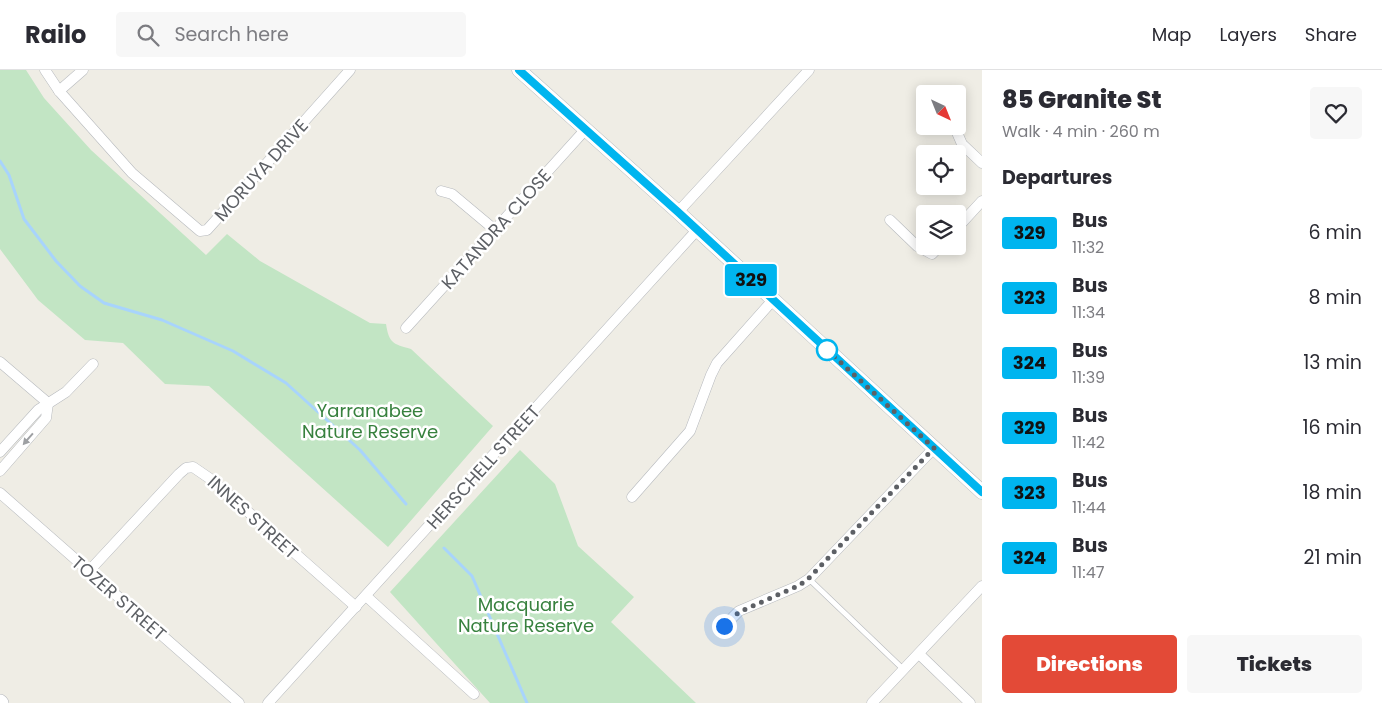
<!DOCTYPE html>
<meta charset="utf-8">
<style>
body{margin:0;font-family:Poppins,sans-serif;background:#f7f7f7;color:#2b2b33;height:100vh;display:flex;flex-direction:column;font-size:19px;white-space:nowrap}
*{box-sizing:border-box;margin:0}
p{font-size:16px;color:#7c7c81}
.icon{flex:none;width:28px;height:28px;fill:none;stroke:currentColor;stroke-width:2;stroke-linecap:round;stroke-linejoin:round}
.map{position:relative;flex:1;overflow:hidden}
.drawer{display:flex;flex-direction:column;background:#fff;width:400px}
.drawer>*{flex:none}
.badge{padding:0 10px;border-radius:4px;font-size:18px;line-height:32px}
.needle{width:32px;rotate:137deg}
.controls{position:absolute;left:916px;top:15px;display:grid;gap:10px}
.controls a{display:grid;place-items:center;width:50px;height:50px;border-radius:5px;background:#fff;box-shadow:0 2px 12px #0003;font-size:25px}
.you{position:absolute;width:25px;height:25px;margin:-12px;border:4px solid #fff;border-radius:50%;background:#1a73e8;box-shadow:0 0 0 8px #1a73e833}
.map>.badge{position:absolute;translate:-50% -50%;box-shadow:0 0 0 2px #fff}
h2{padding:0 20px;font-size:19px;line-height:45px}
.round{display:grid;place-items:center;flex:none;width:52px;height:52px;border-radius:5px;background:#f7f7f7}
.summary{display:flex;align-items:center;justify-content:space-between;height:85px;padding:0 20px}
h1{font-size:24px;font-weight:800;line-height:38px}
.primary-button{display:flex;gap:10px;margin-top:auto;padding:10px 20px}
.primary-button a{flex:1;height:58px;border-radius:5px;background:#e34a37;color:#fff;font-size:20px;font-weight:800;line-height:58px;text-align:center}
.primary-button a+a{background:#f7f7f7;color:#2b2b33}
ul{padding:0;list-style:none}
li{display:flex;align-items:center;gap:15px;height:65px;padding:0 20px}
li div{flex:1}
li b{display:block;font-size:19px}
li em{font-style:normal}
li .badge{min-width:55px;font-weight:700;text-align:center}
header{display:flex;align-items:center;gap:30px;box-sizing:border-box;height:70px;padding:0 25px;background:#fff;border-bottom:1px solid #e1e1e2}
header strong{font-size:24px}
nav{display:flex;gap:28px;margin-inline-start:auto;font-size:18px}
.search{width:350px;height:45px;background:#f7f7f7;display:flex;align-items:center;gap:12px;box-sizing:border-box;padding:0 18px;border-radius:5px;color:#7c7c81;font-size:19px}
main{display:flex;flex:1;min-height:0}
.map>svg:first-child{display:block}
.green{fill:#c2e5c4}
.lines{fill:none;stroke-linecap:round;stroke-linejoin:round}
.stream{stroke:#a8d4fc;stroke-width:3}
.service-casing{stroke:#b7babe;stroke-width:6}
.minor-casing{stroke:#b7babe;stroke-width:11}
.tertiary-casing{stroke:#b7babe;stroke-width:15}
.secondary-casing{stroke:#b8bbc0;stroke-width:16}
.service{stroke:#fff;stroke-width:5}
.minor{stroke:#fff;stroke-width:10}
.tertiary{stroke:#fff;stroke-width:14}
.secondary{stroke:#fff;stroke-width:15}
.oneway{fill:#9ea0a3}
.line-casing{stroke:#fff;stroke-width:11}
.line{stroke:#00b5ef;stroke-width:8}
.walk{stroke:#5d6065;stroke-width:5;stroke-dasharray:0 9}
.stop-dot{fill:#fff;stroke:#00b5ef;stroke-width:2.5}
.labels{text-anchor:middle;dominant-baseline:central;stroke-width:5;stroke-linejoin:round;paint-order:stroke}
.street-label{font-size:18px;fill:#5d6065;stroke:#fff}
.park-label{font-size:18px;fill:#37813e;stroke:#fff}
</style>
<header>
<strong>Railo</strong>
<div class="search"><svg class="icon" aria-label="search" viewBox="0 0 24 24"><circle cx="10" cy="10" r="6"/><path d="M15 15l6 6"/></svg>Search here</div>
<nav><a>Map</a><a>Layers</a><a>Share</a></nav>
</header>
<main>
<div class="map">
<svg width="982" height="633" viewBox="0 0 982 633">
<rect width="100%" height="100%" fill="#efede5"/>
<g class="green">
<path d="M0,0H26L44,28L91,80L206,185L227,164L260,191L370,253L386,254C389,273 393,274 411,279L493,356L388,477L209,316L165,314L123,273L85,270L38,230L0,179Z"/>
<polygon points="520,380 555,414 578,476 634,527 611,552 696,633 490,633 390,522"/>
</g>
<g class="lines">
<g class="stream">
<polyline points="0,91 9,105 24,149 56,191 80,216 104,233 162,250 233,281 286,313 360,380 406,434"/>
<polyline points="444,478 472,506 527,633"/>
</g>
<defs>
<polyline id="service" points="809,509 903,599"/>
<g id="minor">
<polyline points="45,0 59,21 132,103 200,161 207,160 350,0"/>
<polyline points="59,21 83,0"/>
<polyline points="955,58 962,74 982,93"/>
<polyline points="441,121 452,124 495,160"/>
<polyline points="678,142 809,0"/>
<polyline points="890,150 917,176 932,184 940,176"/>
<polyline points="958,157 982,131"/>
<polyline points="406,258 585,60"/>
<polyline points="0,292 48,333"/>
<polyline points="0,382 38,340 66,322 93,294"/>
<polyline points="0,401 46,348 48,333"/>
<polyline points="0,423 239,633"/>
<polyline points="632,427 690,361 711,305 717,293 773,230"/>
<polyline points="89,501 179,404 186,398 193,397 212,410 356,537"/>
<polyline points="366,526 474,624"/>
<polyline points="724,556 739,541 798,516 809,509 934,378"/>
<polyline points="919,584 970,633"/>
<polyline points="268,633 697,160"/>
<polyline points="872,633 982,516"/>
</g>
<polyline id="tertiary" points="519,0 678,142 982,422"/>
<polyline id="secondary" points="0,632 1,633"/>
</defs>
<use href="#service" class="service-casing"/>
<use href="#minor" class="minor-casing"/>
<use href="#tertiary" class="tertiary-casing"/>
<use href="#secondary" class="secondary-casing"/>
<use href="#service" class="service"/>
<use href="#minor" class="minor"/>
<use href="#tertiary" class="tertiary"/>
<use href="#secondary" class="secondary"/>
</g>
<defs><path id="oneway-solid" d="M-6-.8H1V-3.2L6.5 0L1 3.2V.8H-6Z" transform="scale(1.25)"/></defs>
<use class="oneway" href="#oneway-solid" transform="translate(28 369) rotate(131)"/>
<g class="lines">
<defs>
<polyline id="line" points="519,0 678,142 982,422"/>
</defs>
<use href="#line" class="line-casing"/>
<use href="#line" class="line"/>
<polyline class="walk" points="724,556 739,542 798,516 808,509 934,378 827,280"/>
</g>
<circle class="stop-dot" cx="827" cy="280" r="10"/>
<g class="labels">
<g class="street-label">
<text transform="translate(261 100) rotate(-48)">MORUYA DRIVE</text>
<text transform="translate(496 159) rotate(-48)">KATANDRA CLOSE</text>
<text transform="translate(483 397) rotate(-48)">HERSCHELL STREET</text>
<text transform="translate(253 447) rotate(42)">INNES STREET</text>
<text transform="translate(119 528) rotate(41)">TOZER STREET</text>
</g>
<g class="park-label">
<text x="370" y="340">Yarranabee<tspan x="370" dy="21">Nature Reserve</tspan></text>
<text x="526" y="534">Macquarie<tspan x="526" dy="21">Nature Reserve</tspan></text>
</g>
</g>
</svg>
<div class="controls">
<a><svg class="needle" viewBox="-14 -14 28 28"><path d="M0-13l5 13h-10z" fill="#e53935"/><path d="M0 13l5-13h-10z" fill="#7c7c81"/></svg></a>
<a><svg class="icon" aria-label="locate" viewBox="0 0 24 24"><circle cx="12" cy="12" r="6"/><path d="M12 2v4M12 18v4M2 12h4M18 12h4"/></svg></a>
<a><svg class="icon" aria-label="layers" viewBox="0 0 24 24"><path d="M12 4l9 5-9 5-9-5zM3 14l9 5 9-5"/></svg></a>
</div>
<div class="you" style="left:724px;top:556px"></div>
<b class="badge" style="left:751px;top:210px;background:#00b5ef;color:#111">329</b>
</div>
<section class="drawer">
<div class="summary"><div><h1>85 Granite St</h1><p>Walk · 4 min · 260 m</p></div><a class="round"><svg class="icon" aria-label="heart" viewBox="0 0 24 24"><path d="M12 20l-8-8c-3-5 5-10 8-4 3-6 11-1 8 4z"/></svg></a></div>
<h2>Departures</h2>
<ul>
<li><span class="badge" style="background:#00b5ef;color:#111">329</span><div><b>Bus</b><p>11:32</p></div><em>6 min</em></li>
<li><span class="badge" style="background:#00b5ef;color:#111">323</span><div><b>Bus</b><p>11:34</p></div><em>8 min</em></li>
<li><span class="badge" style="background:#00b5ef;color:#111">324</span><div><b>Bus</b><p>11:39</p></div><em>13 min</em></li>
<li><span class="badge" style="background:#00b5ef;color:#111">329</span><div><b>Bus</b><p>11:42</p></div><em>16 min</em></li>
<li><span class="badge" style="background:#00b5ef;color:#111">323</span><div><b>Bus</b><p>11:44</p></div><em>18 min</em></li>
<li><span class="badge" style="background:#00b5ef;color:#111">324</span><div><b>Bus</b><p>11:47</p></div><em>21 min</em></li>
</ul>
<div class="primary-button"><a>Directions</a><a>Tickets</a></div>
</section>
</main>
